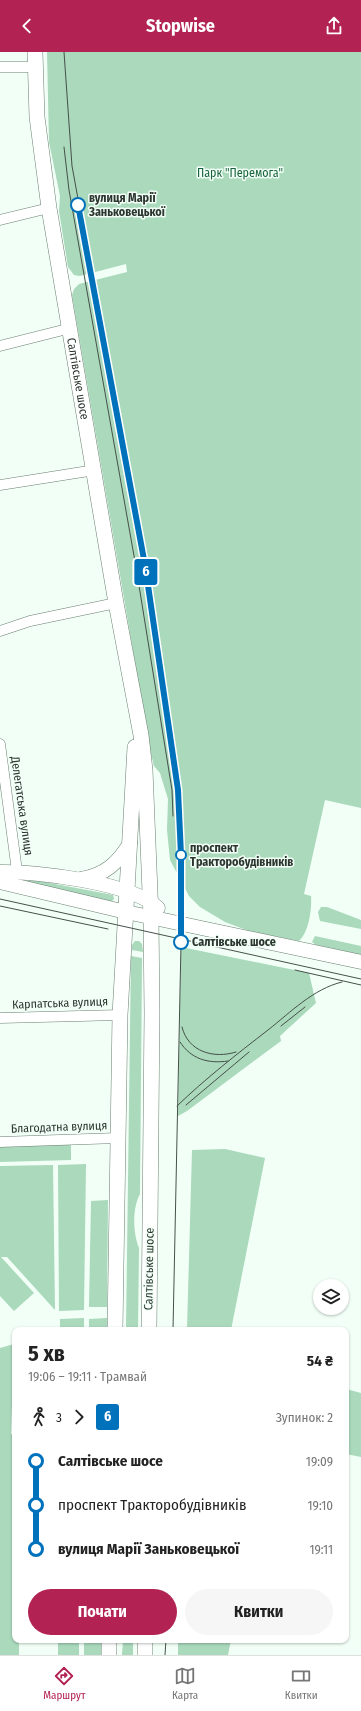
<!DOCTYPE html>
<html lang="uk">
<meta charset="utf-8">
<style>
body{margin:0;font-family:"Fira Sans Condensed",sans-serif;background:#f6f6f6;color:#222;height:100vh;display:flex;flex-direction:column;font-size:15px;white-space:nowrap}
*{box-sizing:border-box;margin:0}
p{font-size:13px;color:#767676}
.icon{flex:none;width:22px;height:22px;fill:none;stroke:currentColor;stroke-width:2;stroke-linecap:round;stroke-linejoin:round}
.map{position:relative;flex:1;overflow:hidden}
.details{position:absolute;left:12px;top:1275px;width:337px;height:316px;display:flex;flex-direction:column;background:#fff;border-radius:8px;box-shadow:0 1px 3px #0004}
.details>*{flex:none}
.badge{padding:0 8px;border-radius:3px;font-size:14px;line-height:26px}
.controls{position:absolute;left:313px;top:1227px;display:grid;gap:8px}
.controls a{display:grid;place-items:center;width:36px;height:36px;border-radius:50%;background:#fff;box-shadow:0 1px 3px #0004;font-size:20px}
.map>.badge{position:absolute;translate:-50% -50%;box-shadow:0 0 0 2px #fff}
.legs{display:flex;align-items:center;gap:6px;height:44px;padding:0 16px;font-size:13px}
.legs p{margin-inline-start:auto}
.overview{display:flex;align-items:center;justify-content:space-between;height:68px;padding:0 16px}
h1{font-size:22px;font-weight:700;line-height:30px}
.cta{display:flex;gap:8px;margin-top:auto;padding:8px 16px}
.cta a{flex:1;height:46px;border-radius:24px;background:#b22252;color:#fff;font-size:16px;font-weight:700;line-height:46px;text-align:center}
.cta a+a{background:#f6f6f6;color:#222}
ul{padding:0 16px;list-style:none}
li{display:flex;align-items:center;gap:14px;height:44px;font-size:15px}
li i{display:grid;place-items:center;width:6px;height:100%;margin:0 5px;background:currentColor}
li i::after{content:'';width:10px;height:10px;margin:-5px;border:3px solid;border-radius:50%;background:#fff}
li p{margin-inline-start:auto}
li:first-child i{background:linear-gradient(#0000 50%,currentColor 0)}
li:last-child i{background:linear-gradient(currentColor 50%,#0000 0)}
header{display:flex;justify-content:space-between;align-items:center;height:52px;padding:0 16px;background:#b22252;color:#fff;font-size:18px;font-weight:700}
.menu{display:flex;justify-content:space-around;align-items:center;height:56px;border-top:1px solid #e0e0e0;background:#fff;font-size:11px;color:#767676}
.menu a{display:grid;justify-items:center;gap:2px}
.menu .selected{color:#b22252}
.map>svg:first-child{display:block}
.green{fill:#aad9bc}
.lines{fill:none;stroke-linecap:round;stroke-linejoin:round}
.minor-casing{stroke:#6a7e71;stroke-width:11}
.secondary-casing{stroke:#6a7e71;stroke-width:15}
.primary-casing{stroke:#6a7e71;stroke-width:16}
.minor{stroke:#fff;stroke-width:10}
.secondary{stroke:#fff;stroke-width:14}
.primary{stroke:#fff;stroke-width:15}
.tram{stroke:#465049;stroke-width:1}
.line-1-casing{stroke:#fff;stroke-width:9}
.line-1{stroke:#0072bc;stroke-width:6}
.stop-1-dot{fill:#fff;stroke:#0072bc;stroke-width:2}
.labels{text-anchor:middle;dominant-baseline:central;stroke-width:3;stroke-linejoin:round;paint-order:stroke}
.park-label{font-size:12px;fill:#18633e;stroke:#f1fff6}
.stop-label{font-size:12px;font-weight:bold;fill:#2c352f;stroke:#f1fff6;text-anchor:start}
.street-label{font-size:12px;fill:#2c352f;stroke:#f1fff6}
</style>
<header><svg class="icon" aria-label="back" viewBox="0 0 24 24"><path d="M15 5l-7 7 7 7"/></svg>Stopwise<svg class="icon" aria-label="share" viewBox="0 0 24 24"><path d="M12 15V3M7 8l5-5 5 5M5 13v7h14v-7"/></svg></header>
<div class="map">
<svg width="361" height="1603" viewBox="0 0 361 1603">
<rect width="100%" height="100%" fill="#f1fff6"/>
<g class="green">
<path d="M47,0H361V756L325,748L304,842L311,844C312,857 309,880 299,889L249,879L225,870L200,855L189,844L170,808L167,778L168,747L160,721L154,714L150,698L72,243L74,237L79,232L127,220L126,212L80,224L74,223L68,215L59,159L60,144L49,90Z"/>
<polygon points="29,827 113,843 114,847 111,850 28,831"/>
<polygon points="321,855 327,855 361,868 361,877 320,869 318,860"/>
<polygon points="315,884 361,894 361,903 316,893 312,890"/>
<polygon points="135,889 139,889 142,892 143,900 132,898 132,893"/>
<polygon points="181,895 309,921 316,951 280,984 281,989 187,1059 178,1064"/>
<path d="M131,904L142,906L140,1142C132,1156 133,1182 139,1196L138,1278H126Z"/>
<polygon points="71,1090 71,1108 0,1110 0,1093"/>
<polygon points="225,1097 265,1106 231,1278 187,1278 192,1098"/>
<polygon points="86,1112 84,1258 59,1259 58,1113"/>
<polygon points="53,1113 55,1258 7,1205 1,1205 34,1241 14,1259 0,1244 0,1114"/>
<polygon points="108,1148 107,1255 89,1255 91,1149"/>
<polygon points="84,1266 84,1278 60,1278 60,1267"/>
<polygon points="107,1266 107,1278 89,1278 89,1267"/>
<polygon points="14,1292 11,1382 15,1383 15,1588 19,1588 19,1603 0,1603 0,1296"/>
<polygon points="346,1337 361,1341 361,1405 346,1402"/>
<rect x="58" y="1588" width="21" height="15"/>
<polygon points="84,1588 104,1588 103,1603 84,1603"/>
<polygon points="123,1588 133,1588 133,1603 122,1603"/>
<polygon points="178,1588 231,1588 228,1603 178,1603"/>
</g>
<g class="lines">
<defs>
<g id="minor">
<polyline points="0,15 34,15"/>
<polyline points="0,168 49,156"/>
<polyline points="0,294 71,276"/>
<polyline points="0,433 95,418"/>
<polyline points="0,579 30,569 116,551"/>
<polyline points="0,692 17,819"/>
<polyline points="0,966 120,963"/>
<polyline points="0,1090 118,1086"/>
</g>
<g id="secondary">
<path d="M0,820C36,819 133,831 158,856"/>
<path d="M81,827C105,823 118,811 130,791"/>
<polyline points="0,830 126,860 361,910"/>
</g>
<g id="primary">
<path id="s1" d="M35,0L37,65L49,156L116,551L141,683L145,718L151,865L152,961L149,1278"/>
<polyline points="115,1278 120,963 135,695"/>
<polyline points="109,1603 109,1588"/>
<polyline points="145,1603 145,1588"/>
</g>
</defs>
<use href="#minor" class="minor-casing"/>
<use href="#secondary" class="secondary-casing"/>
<use href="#primary" class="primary-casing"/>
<use href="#minor" class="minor"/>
<use href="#secondary" class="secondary"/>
<use href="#primary" class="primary"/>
<g class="tram">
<polyline points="64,0 72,114 145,513 178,738 182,843 173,1278"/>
<polyline points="64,95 69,138 136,515 172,738 173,764"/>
<polyline points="0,847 361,927"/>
<polyline points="0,854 108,877"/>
<polyline points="295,918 361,933"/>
<polyline points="281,974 305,955"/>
<path d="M182,975C188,1000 214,1007 236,1000"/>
<path d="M180,990C191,1007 208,1012 228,1009"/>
<polyline points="186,1053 249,1000"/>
<path d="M177,1054C205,1027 237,1002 268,978C291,960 313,937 342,930"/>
<polyline points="165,1603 166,1588"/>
</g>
</g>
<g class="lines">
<defs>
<polyline id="line-1" points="78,153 145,513 178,738 181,803 181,890"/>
</defs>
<use href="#line-1" class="line-1-casing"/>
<use href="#line-1" class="line-1"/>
</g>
<g class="stop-1-dot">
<circle cx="78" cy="153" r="7"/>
<circle cx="181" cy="803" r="5"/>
<circle cx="181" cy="890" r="7"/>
</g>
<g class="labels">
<g class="park-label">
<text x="240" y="121">Парк "Перемога"</text>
</g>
<g class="stop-label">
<text x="89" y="146">вулиця Марії<tspan x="89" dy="14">Заньковецької</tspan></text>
<text x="190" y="796">проспект<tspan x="190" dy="14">Тракторобудівників</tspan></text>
<text x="192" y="890">Салтівське шосе</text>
</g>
<g class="street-label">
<text stroke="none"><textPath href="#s1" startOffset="330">Салтівське шосе</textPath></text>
<text transform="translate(22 754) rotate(82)">Делегатська вулиця</text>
<text transform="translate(60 951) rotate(-2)">Карпатська вулиця</text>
<text transform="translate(59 1075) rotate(-2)">Благодатна вулиця</text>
<text transform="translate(149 1217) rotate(-89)">Салтівське шосе</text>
</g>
</g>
</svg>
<div class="controls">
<a><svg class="icon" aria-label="layers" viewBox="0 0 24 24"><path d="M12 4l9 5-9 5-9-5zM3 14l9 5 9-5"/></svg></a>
</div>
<b class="badge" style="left:146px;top:520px;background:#0072bc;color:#fff">6</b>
<section class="details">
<div class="overview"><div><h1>5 хв</h1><p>19:06 – 19:11 · Трамвай</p></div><b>54 ₴</b></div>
<div class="legs"><svg class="icon" aria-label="walk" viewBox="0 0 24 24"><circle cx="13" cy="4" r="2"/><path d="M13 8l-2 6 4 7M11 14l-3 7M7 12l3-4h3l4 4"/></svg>3<svg class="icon" aria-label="forward" viewBox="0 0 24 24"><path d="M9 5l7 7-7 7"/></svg><b class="badge" style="background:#0072bc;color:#fff">6</b><p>Зупинок: 2</p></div>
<ul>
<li><i style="color:#0072bc"></i><b>Салтівське шосе</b><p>19:09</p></li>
<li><i style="color:#0072bc"></i><span>проспект Тракторобудівників</span><p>19:10</p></li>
<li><i style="color:#0072bc"></i><b>вулиця Марії Заньковецької</b><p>19:11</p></li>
</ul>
<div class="cta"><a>Почати</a><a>Квитки</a></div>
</section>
</div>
<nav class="menu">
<a class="selected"><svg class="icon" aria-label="directions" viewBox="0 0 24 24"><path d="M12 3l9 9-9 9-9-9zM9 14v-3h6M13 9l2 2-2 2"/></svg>Маршрут</a>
<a><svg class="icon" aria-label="map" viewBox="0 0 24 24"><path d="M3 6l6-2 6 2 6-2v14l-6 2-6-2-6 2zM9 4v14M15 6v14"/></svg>Карта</a>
<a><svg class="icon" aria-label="tickets" viewBox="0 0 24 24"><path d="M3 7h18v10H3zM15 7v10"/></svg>Квитки</a>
</nav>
